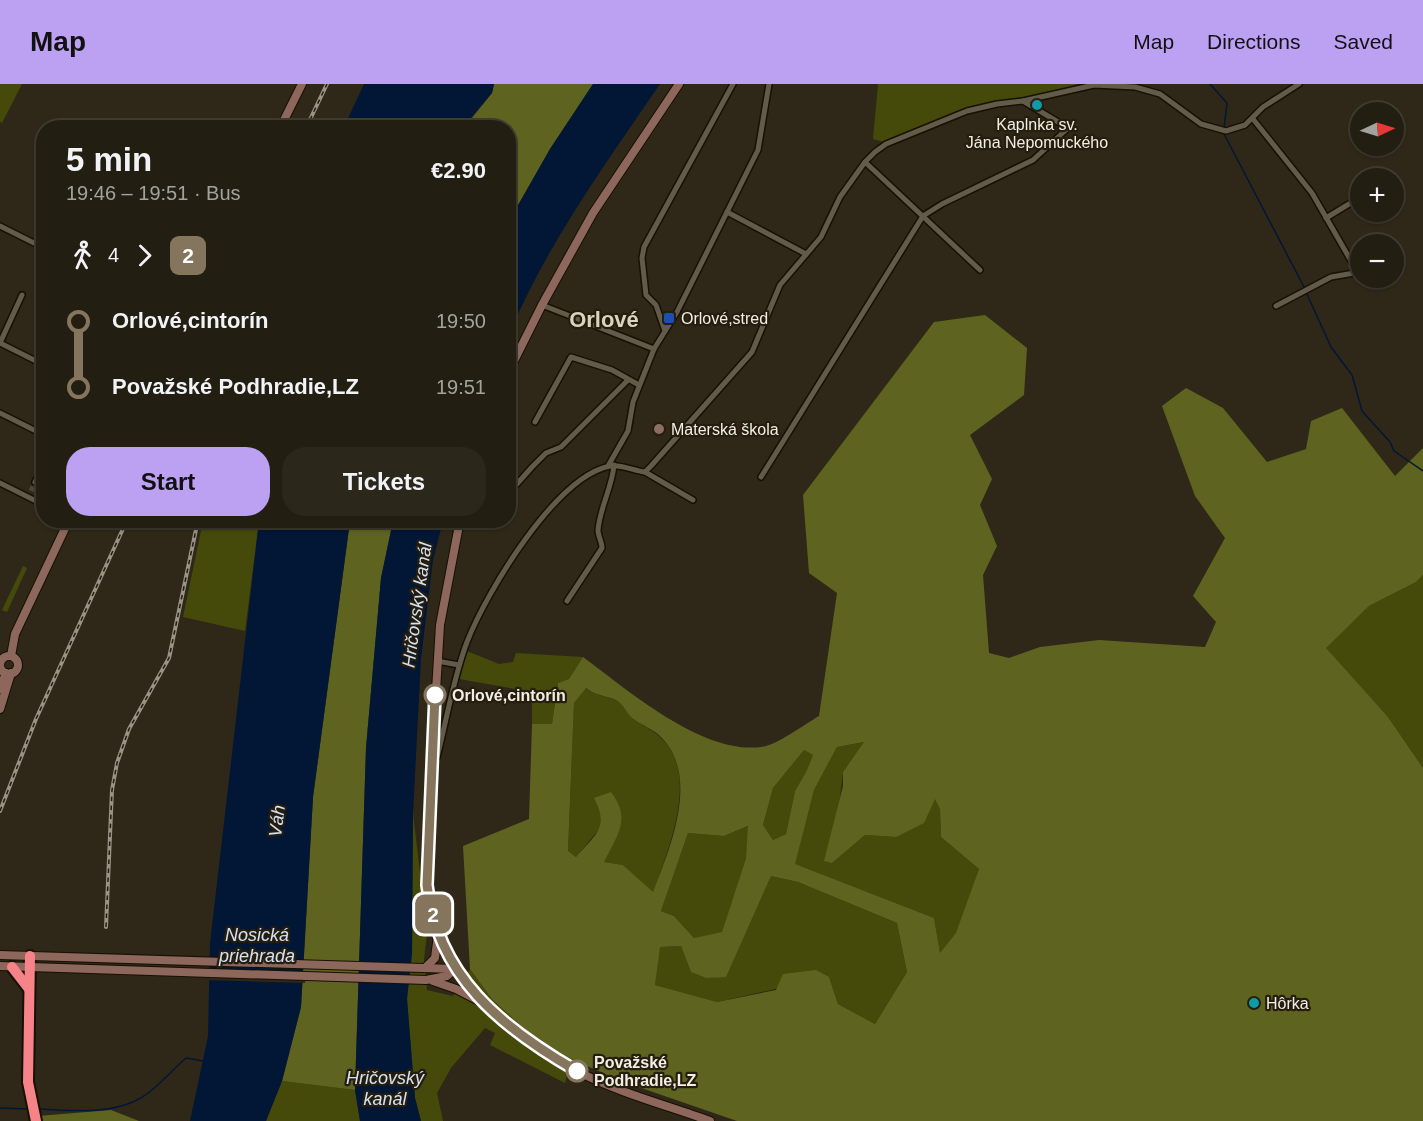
<!DOCTYPE html>
<meta charset="utf-8">
<style>
body{margin:0;font-family:Helvetica,sans-serif;background:#2b271b;color:#f1f3f6;height:100vh;display:flex;flex-direction:column;font-size:22px;white-space:nowrap}
*{box-sizing:border-box;margin:0}
p{font-size:20px;color:#a3a29f}
.icon{flex:none;width:33px;height:33px;fill:none;stroke:currentColor;stroke-width:2;stroke-linecap:round;stroke-linejoin:round}
.map{position:relative;flex:1;overflow:hidden}
.drawer{position:absolute;left:36px;top:36px;width:480px;height:408px;display:flex;flex-direction:column;background:#231e12;border-radius:24px;box-shadow:0 2px 4px #0004,0 0 0 2px #403c32}
.drawer>*{flex:none}
.badge{padding:0 12px;border-radius:9px;font-size:21px;line-height:39px}
.needle{width:39px;rotate:86deg}
.controls{position:absolute;left:1350px;top:18px;display:grid;gap:12px}
.controls a{display:grid;place-items:center;width:54px;height:54px;border-radius:50%;background:#231e12;box-shadow:0 2px 4px #0004,0 0 0 2px #403c32;font-size:30px}
.map>.badge{position:absolute;translate:-50% -50%;box-shadow:0 0 0 3px #fff}
.legs{display:flex;align-items:center;gap:9px;height:66px;padding:0 30px;font-size:20px}
.legs p{margin-inline-start:auto}
.summary{display:flex;align-items:center;justify-content:space-between;height:102px;padding:0 30px}
h1{font-size:33px;font-weight:800;line-height:45px}
.button{display:flex;gap:12px;margin-top:auto;padding:12px 30px}
.button a{flex:1;height:69px;border-radius:24px;background:#bca0f2;color:#111;font-size:24px;font-weight:800;line-height:69px;text-align:center}
.button a+a{background:#2b271b;color:#f1f3f6}
ul{padding:0 30px;list-style:none}
li{display:flex;align-items:center;gap:21px;height:66px;font-size:22px}
li i{display:grid;place-items:center;width:9px;height:100%;margin:0 8px;background:currentColor}
li i::after{content:'';width:15px;height:15px;margin:-8px;border:4px solid;border-radius:50%;background:#231e12}
li p{margin-inline-start:auto}
li:first-child i{background:linear-gradient(#0000 50%,currentColor 0)}
li:last-child i{background:linear-gradient(currentColor 50%,#0000 0)}
header{display:flex;align-items:center;gap:36px;box-sizing:border-box;height:84px;padding:0 30px;background:#bca0f2;color:#111}
header strong{font-size:28px}
nav{display:flex;gap:33px;margin-inline-start:auto;font-size:21px}
.map>svg:first-child{display:block}
.green{fill:#454a0b}
.forest{fill:#5e641f;fill-rule:evenodd}
.water{fill:#021736}
.pier{fill:#2f2818}
.lines{fill:none;stroke-linecap:round;stroke-linejoin:round}
.stream{stroke:#021736;stroke-width:1.5}
.street-tunnel{stroke:#4c4637;stroke-width:5;stroke-dasharray:5 2.5;stroke-linecap:butt}
.street-casing{stroke:#171003;stroke-width:8}
.secondary-casing{stroke:#171003;stroke-width:10}
.highway-casing{stroke:#171003;stroke-width:14}
.street{stroke:#625b4a;stroke-width:5}
.secondary{stroke:#8e675c;stroke-width:8}
.highway{stroke:#f58387;stroke-width:10}
.rail-casing{stroke:#999387;stroke-width:4}
.rail{stroke:#251e0f;stroke-width:1.5;stroke-dasharray:4.5;stroke-linecap:butt}
.line-1-casing{stroke:#fff;stroke-width:14}
.line-1{stroke:#86755d;stroke-width:9}
.culture-dot{fill:#0f9aa8;stroke:#251e0f;stroke-width:2}
.transit-dot{fill:#1a4fb4;stroke:#251e0f;stroke-width:2}
.education-dot{fill:#8d6e63;stroke:#251e0f;stroke-width:2}
.stop-1-dot{fill:#fff;stroke:#86755d;stroke-width:3}
.labels{text-anchor:middle;dominant-baseline:central;stroke-width:4.5;stroke-linejoin:round;paint-order:stroke}
.poi-label{font-size:16px;fill:#f2eee4;stroke:#251e0f;text-anchor:start}
.stop-label{font-size:16px;font-weight:bold;fill:#f2eee4;stroke:#251e0f;text-anchor:start}
.water-label{font-size:18px;font-style:italic;fill:#d5e2f4;stroke:#251e0f}
.district-label{font-size:22px;font-weight:bold;fill:#dbd3bf;stroke:#251e0f}
</style>
<header>
<strong>Map</strong>
<nav><a>Map</a><a>Directions</a><a>Saved</a></nav>
</header>
<div class="map">
<svg width="1423" height="1037" viewBox="0 0 1423 1037">
<rect width="100%" height="100%" fill="#2f2818"/>
<g class="green">
<polygon points="0,0 22,0 2,39 0,38"/>
<polygon points="878,0 1078,0 1042,12 1009,15 966,24 884,58 873,55"/>
<polygon points="203,437 259,437 245,547 183,533"/>
<polygon points="23,482 27,484 7,528 2,526"/>
<polygon points="1423,491 1423,684 1388,633 1325,564 1369,522 1416,498"/>
<polygon points="467,567 499,580 513,578 516,569 583,573 569,595 558,599 552,640 532,640 532,608 459,595"/>
<path d="M585,604C598,613 610,612 619,618C625,622 628,630 634,635C642,642 653,646 660,653C701,689 668,766 653,809L623,781L604,778L602,729L601,743L576,773L568,767L574,619Z"/>
<polygon points="865,658 843,688 832,779 865,751 896,753 935,714 940,725 941,753 979,785 957,849 940,870 934,834 794,780 814,706 837,663"/>
<polygon points="804,666 813,671 806,688 795,707 786,750 773,756 763,741 773,704"/>
<path d="M413,729L427,850L424,875L427,906L453,912L470,885C498,922 529,955 571,976L565,999L490,961L495,949L485,944L451,984L437,1009L443,1037H421L415,1014L407,915L412,869Z"/>
<polygon points="749,742 746,774 722,849 694,854 674,832 661,827 688,749 724,752"/>
<polygon points="771,792 798,798 897,839 907,888 875,940 838,920 829,893 717,918 655,901 659,863 681,862 691,888 706,894 726,892"/>
<polygon points="282,997 355,1006 360,1037 266,1037"/>
</g>
<g class="forest">
<polygon points="494,0 593,0 550,65 509,137 508,44 464,44 492,9"/>
<path d="M985,231L1027,264L1024,311L970,351L992,395L980,421L997,462L983,491L989,569L1009,574L1040,563L1099,556L1205,563L1216,538L1193,512L1225,454L1195,412L1162,322L1186,304L1223,324L1267,378L1306,365L1311,337L1342,324L1395,392L1423,364V491L1416,498L1369,522L1326,564L1388,633L1423,684V1037H737L621,997L544,963L492,915L470,885L463,762L529,735L532,640H552L558,599L569,595L583,573C628,606 707,675 766,662C781,658 805,640 819,632L837,509L809,489L803,411L934,238ZM586,604C597,613 612,612 619,618C624,622 627,629 631,633C640,641 654,645 662,654C700,694 670,764 653,808L623,781L604,778C617,751 632,736 611,708L594,714C610,744 595,751 576,773L568,767L574,619ZM864,658L843,688V702L824,777L832,779L865,751L896,753L924,739L935,715L940,725L941,753L979,785L956,849L940,869L934,834L795,780L814,706L837,663ZM804,666L813,671L806,688L795,707L786,750L773,756L763,741L773,704ZM748,742L746,774L722,848L694,854L674,832L661,827L688,749L724,752ZM771,792L798,798L897,839L907,888L875,940L838,920L829,893L816,886L783,890L776,906L717,918L655,901L660,863L681,862L691,888L706,894L726,893Z"/>
<polygon points="350,437 393,437 381,494 366,664 355,1006 282,997 301,923 313,713"/>
<polygon points="111,1026 139,1037 34,1037 38,1032"/>
</g>
<g class="water">
<polygon points="364,0 494,0 492,9 463,43 344,43"/>
<path d="M593,0H660C606,79 545,163 509,251V137L550,65Z"/>
<polygon points="259,437 350,437 313,713 301,923 282,997 266,1037 190,1037 208,952 210,859"/>
<polygon points="393,437 443,437 433,476 421,575 413,729 412,869 407,915 415,1014 421,1037 360,1037 355,1006 366,664 381,494"/>
</g>
<polygon class="pier" points="206,885 306,888 305,899 206,896"/>
<g class="lines">
<g class="stream">
<polyline points="1210,0 1227,19 1224,44"/>
<polyline points="1223,48 1304,203"/>
<polyline points="1306,208 1331,263 1352,291 1362,327 1390,358 1394,367 1423,387"/>
<polyline points="0,1024 29,1025"/>
<path d="M37,1025C69,1026 105,1031 135,1017C153,1009 171,987 186,974L203,977"/>
</g>
<polyline class="street-tunnel" points="31,407 35,398"/>
<defs>
<g id="street">
<polyline points="1023,17 1094,1 1135,3 1160,10 1201,40 1226,47 1245,41 1263,23 1299,0"/>
<polyline points="1253,35 1312,109 1358,189"/>
<polyline points="865,78 980,186"/>
<polyline points="727,128 806,170"/>
<polyline points="1326,134 1349,120"/>
<polyline points="0,142 44,164"/>
<polyline points="542,221 654,265"/>
<polyline points="1276,222 1331,193 1360,188"/>
<polyline points="665,247 656,221 646,211 642,174 644,163 733,0"/>
<polyline points="0,259 22,211"/>
<polyline points="0,259 44,281"/>
<polyline points="0,329 44,351"/>
<polyline points="535,338 571,273 612,286 639,301"/>
<polyline points="608,382 628,347 633,318 654,265 677,228 758,66 769,0"/>
<polyline points="645,388 693,416"/>
<polyline points="35,398 44,380"/>
<polyline points="0,399 44,421"/>
<polyline points="508,410 532,383 546,369 561,363 628,296"/>
<path d="M567,517L602,464C602,458 598,452 598,446C600,423 612,404 614,381"/>
<polyline points="0,576 1,577"/>
<polyline points="437,577 459,581"/>
<path d="M432,680L437,673C447,635 453,595 467,558C486,509 555,393 610,382C620,380 635,387 645,388L651,382L752,268L780,201L821,153L840,113L865,78L875,68L886,60L967,27L997,20L1023,17L1068,44L1033,76L942,120L923,132L761,393"/>
</g>
<g id="secondary">
<polyline points="280,44 302,0"/>
<polyline points="508,289 542,221 593,129 679,0"/>
<path d="M460,436L440,541L426,771C426,877 488,941 577,987C619,1009 666,1021 710,1037"/>
<polyline points="11,572 15,550 69,436"/>
<circle cx="9" cy="581" r="9"/>
<polyline points="0,605 6,589"/>
<polyline points="0,625 11,589"/>
<polyline points="0,871 455,885"/>
<polyline points="0,882 426,896 447,892 455,885"/>
<polyline points="425,884 435,874 438,851"/>
<polyline points="433,897 456,905 479,917"/>
</g>
<g id="highway">
<polyline points="30,872 28,998 36,1037"/>
<polyline points="12,883 29,905"/>
</g>
</defs>
<use href="#street" class="street-casing"/>
<use href="#secondary" class="secondary-casing"/>
<use href="#highway" class="highway-casing"/>
<use href="#street" class="street"/>
<use href="#secondary" class="secondary"/>
<use href="#highway" class="highway"/>
<defs>
<g id="rail">
<polyline points="306,44 327,0"/>
<polyline points="0,727 36,635 127,436"/>
<polyline points="106,843 112,706 117,679 129,645 169,574 198,436"/>
</g>
</defs>
<use href="#rail" class="rail-casing"/>
<use href="#rail" class="rail"/>
</g>
<g class="lines">
<defs>
<path id="line-1" d="M435,611L427,801C437,892 502,944 577,987"/>
</defs>
<use href="#line-1" class="line-1-casing"/>
<use href="#line-1" class="line-1"/>
</g>
<g class="culture-dot">
<circle cx="1037" cy="21" r="6"/>
<circle cx="1254" cy="919" r="6"/>
</g>
<rect class="transit-dot" x="663" y="228" width="12" height="12" rx="3"/>
<circle class="education-dot" cx="659" cy="345" r="6"/>
<g class="stop-1-dot">
<circle cx="435" cy="611" r="10"/>
<circle cx="577" cy="987" r="10"/>
</g>
<g class="labels">
<g class="poi-label">
<text x="1037" y="40" text-anchor="middle">Kaplnka sv.<tspan x="1037" dy="18">Jána Nepomuckého</tspan></text>
<text x="681" y="234">Orlové,stred</text>
<text x="671" y="345">Materská škola</text>
<text x="1266" y="919">Hôrka</text>
</g>
<g class="stop-label">
<text x="452" y="611">Orlové,cintorín</text>
<text x="594" y="978">Považské<tspan x="594" dy="18">Podhradie,LZ</tspan></text>
</g>
<g class="water-label">
<text transform="translate(417 521) rotate(-82)">Hričovský kanál</text>
<text transform="translate(277 737) rotate(-83)">Váh</text>
<text x="257" y="851">Nosická<tspan x="257" dy="21">priehrada</tspan></text>
<text x="385" y="994">Hričovský<tspan x="385" dy="21">kanál</tspan></text>
</g>
<g class="district-label">
<text x="604" y="235">Orlové</text>
</g>
</g>
</svg>
<div class="controls">
<a><svg class="needle" viewBox="-14 -14 28 28"><path d="M0-13l5 13h-10z" fill="#e53935"/><path d="M0 13l5-13h-10z" fill="#a3a29f"/></svg></a>
<a>+</a>
<a>−</a>
</div>
<b class="badge" style="left:433px;top:830px;background:#86755d;color:#fff">2</b>
<section class="drawer">
<div class="summary"><div><h1>5 min</h1><p>19:46 – 19:51 · Bus</p></div><b>€2.90</b></div>
<div class="legs"><svg class="icon" aria-label="walk" viewBox="0 0 24 24"><circle cx="13" cy="4" r="2"/><path d="M13 8l-2 6 4 7M11 14l-3 7M7 12l3-4h3l4 4"/></svg>4<svg class="icon" aria-label="forward" viewBox="0 0 24 24"><path d="M9 5l7 7-7 7"/></svg><b class="badge" style="background:#86755d;color:#fff">2</b></div>
<ul>
<li><i style="color:#86755d"></i><b>Orlové,cintorín</b><p>19:50</p></li>
<li><i style="color:#86755d"></i><b>Považské Podhradie,LZ</b><p>19:51</p></li>
</ul>
<div class="button"><a>Start</a><a>Tickets</a></div>
</section>
</div>
